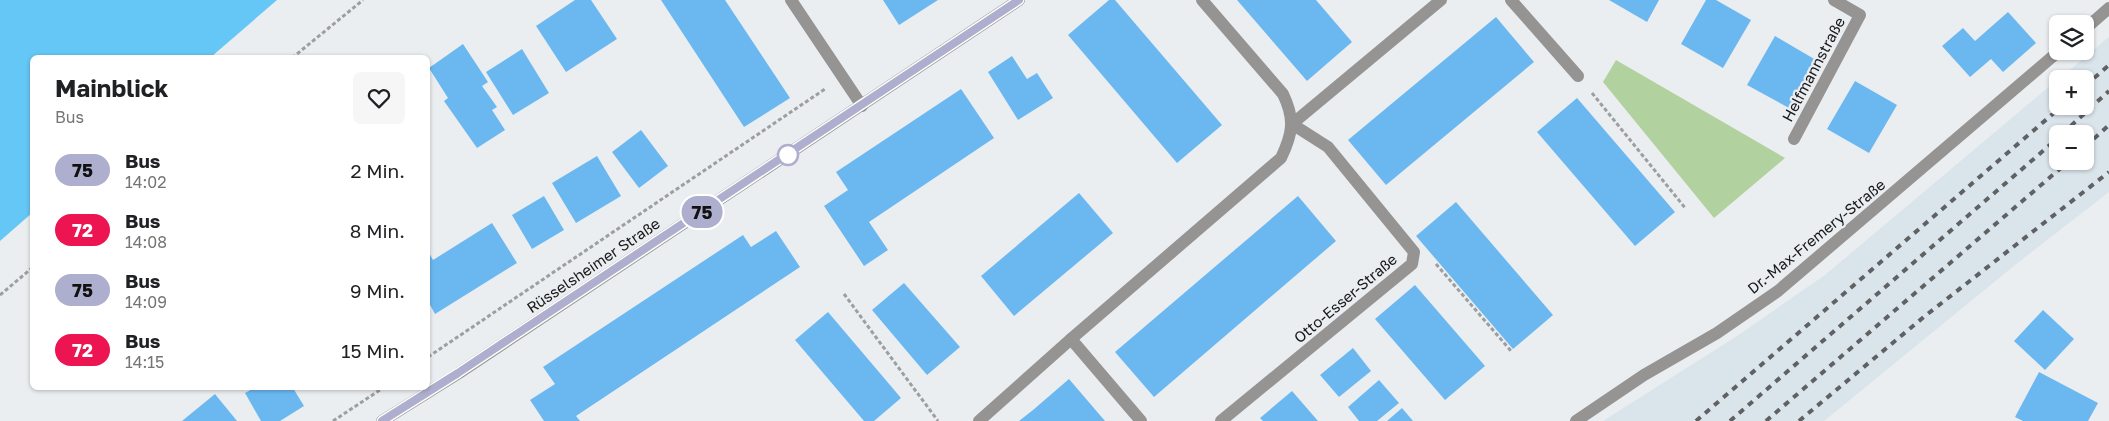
<!DOCTYPE html>
<html lang="de">
<meta charset="utf-8">
<style>
body{margin:0;font-family:"Golos Text",sans-serif;background:#f6f6f6;color:#202124;height:100vh;display:flex;flex-direction:column;font-size:19px;white-space:nowrap}
*{box-sizing:border-box;margin:0}
p{font-size:16px;color:#757577}
.icon{flex:none;width:28px;height:28px;fill:none;stroke:currentColor;stroke-width:2;stroke-linecap:round;stroke-linejoin:round}
.map{position:relative;flex:1;overflow:hidden}
.panel{position:absolute;left:30px;top:55px;width:400px;height:335px;display:flex;flex-direction:column;background:#fff;border-radius:8px;box-shadow:0 1px 4px #0004}
.panel>*{flex:none}
.badge{padding:0 10px;border-radius:16px;font-size:18px;line-height:32px}
.fabs{position:absolute;left:2049px;top:15px;display:grid;gap:10px}
.fabs a{display:grid;place-items:center;width:45px;height:45px;border-radius:8px;background:#fff;box-shadow:0 1px 4px #0004;font-size:25px}
.map>.badge{position:absolute;translate:-50% -50%;box-shadow:0 0 0 2px #fff}
.round{display:grid;place-items:center;flex:none;width:52px;height:52px;border-radius:8px;background:#f6f6f6}
.overview{display:flex;align-items:center;justify-content:space-between;height:85px;padding:0 25px}
h1{font-size:24px;font-weight:700;line-height:38px}
ul{padding:0;list-style:none}
li{display:flex;align-items:center;gap:15px;height:60px;padding:0 25px}
li div{flex:1}
li b{display:block;font-size:19px}
li em{font-style:normal}
li .badge{min-width:55px;font-weight:700;text-align:center}
.map>svg:first-child{display:block}
.built{fill:#dae4eb;fill-rule:evenodd}
.green{fill:#b1d29f}
.water{fill:#65c7f5}
.building{fill:#6bb8f1}
.lines{fill:none;stroke-linecap:round;stroke-linejoin:round}
.path{stroke:#9c9ea0;stroke-width:3;stroke-dasharray:4 2.5;stroke-linecap:butt}
.minor{stroke:#959493;stroke-width:12}
.rail{stroke:#5f6162;stroke-width:4;stroke-dasharray:6 6;stroke-linecap:butt}
.line-casing{stroke:#fff;stroke-width:11}
.line{stroke:#aeaece;stroke-width:8}
.stop-dot{fill:#fff;stroke:#aeaece;stroke-width:2.5}
.labels{text-anchor:middle;dominant-baseline:central;stroke-width:4.5;stroke-linejoin:round;paint-order:stroke}
.street-label{font-size:15px;fill:#171819;stroke:#ebeef0}
</style>
<div class="map">
<svg width="2109" height="421" viewBox="0 0 2109 421">
<rect width="100%" height="100%" fill="#ebeef0"/>
<path class="built" d="M2109,37V192L2020,261L1824,421H1603L1737,336L1825,275L2057,80L2058,106H2085V79H2059ZM2058,134H2085V161H2058Z"/>
<polygon class="green" points="1616,60 1785,158 1714,218 1603,82"/>
<polygon class="water" points="0,0 277,0 211,57 32,58 32,213 0,241"/>
<g class="building">
<polygon points="575,0 591,0 617,39 566,72 536,26"/>
<polygon points="661,0 725,0 790,98 744,127"/>
<polygon points="883,0 938,0 899,25"/>
<polygon points="1109,0 1115,0 1222,125 1177,163 1068,35"/>
<polygon points="1237,0 1316,0 1352,42 1307,81"/>
<polygon points="1609,0 1659,0 1647,22"/>
<polygon points="1706,0 1716,0 1751,20 1723,68 1681,44"/>
<polygon points="2008,12 2036,43 2003,72 1991,59 1970,77 1942,46 1963,28 1975,41"/>
<polygon points="1496,17 1534,62 1386,185 1348,140"/>
<polygon points="1775,36 1816,60 1789,108 1747,85"/>
<polygon points="463,44 488,82 482,86 497,107 492,110 505,130 477,148 444,101 448,98 429,68"/>
<polygon points="522,49 549,93 513,115 486,72"/>
<polygon points="1012,56 1027,79 1037,73 1053,98 1018,120 988,72"/>
<polygon points="1855,81 1897,105 1869,153 1827,129"/>
<polygon points="961,89 994,138 869,222 888,250 864,266 824,206 848,190 836,172"/>
<polygon points="1577,98 1675,212 1635,246 1537,132"/>
<polygon points="641,130 668,166 639,188 612,152"/>
<polygon points="597,156 621,196 576,223 552,183"/>
<polygon points="1079,193 1113,233 1014,316 981,276"/>
<polygon points="544,196 564,230 532,249 512,215"/>
<polygon points="1298,196 1336,241 1154,397 1115,352"/>
<polygon points="1456,202 1553,315 1513,349 1416,236"/>
<polygon points="492,223 517,263 435,314 428,301 428,251 433,260"/>
<polygon points="776,231 800,267 576,416 580,421 544,421 530,400 555,384 543,367 743,235 751,247"/>
<polygon points="904,283 960,347 927,375 872,310"/>
<polygon points="1415,285 1485,366 1445,400 1375,319"/>
<polygon points="2043,310 2074,339 2045,370 2014,341"/>
<polygon points="828,312 901,398 874,421 864,421 795,340"/>
<polygon points="1353,348 1371,371 1339,397 1320,375"/>
<polygon points="2039,372 2098,403 2088,421 2023,421 2015,417"/>
<polygon points="1069,379 1105,421 1019,421 1033,410"/>
<polygon points="1379,380 1399,403 1377,421 1359,421 1348,407"/>
<polygon points="254,388 293,388 304,406 280,421 261,421 245,393"/>
<polygon points="1292,391 1318,421 1263,421 1260,418"/>
<polygon points="215,394 237,421 182,421"/>
<polygon points="1402,408 1413,421 1387,421"/>
</g>
<g class="lines">
<g class="path">
<polyline points="292,58 363,0"/>
<polyline points="1592,93 1686,209"/>
<polyline points="1436,264 1511,351"/>
<polyline points="844,294 938,421"/>
<polyline points="0,295 32,268"/>
<polyline points="428,357 825,89"/>
<polyline points="333,421 383,388"/>
</g>
<g class="minor">
<polyline points="791,0 862,106"/>
<polyline points="1511,0 1578,76"/>
<polyline points="2085,29 2109,8"/>
<polyline points="1794,139 1860,15 1834,0"/>
<polyline points="1071,339 1141,421"/>
<polyline points="382,421 459,373 1019,0"/>
<path d="M979,421L1071,339L1281,158C1293,133 1295,119 1283,94L1202,0"/>
<polyline points="1221,421 1412,264 1414,252 1328,147 1292,124 1441,0"/>
<polyline points="1576,421 1644,375 1717,333 1778,291 2059,51"/>
</g>
<g class="rail">
<polyline points="2085,86 2109,65"/>
<polyline points="2062,134 2109,91"/>
<polyline points="2085,147 2109,125"/>
<polyline points="1696,421 2062,106"/>
<polyline points="1730,421 2058,138"/>
<polyline points="1766,421 2069,161"/>
<polyline points="1799,421 1925,316 2109,172"/>
</g>
</g>
<g class="lines">
<defs>
<polyline id="line" points="382,421 458,373 1019,0"/>
</defs>
<use href="#line" class="line-casing"/>
<use href="#line" class="line"/>
</g>
<circle class="stop-dot" cx="788" cy="155" r="10"/>
<g class="labels">
<g class="street-label">
<text transform="translate(1813 69) rotate(-62)">Helfmannstraße</text>
<text transform="translate(1816 236) rotate(-39)">Dr.-Max-Fremery-Straße</text>
<text transform="translate(593 265) rotate(-34)">Rüsselsheimer Straße</text>
<text transform="translate(1345 298) rotate(-40)">Otto-Esser-Straße</text>
</g>
</g>
</svg>
<div class="fabs">
<a><svg class="icon" aria-label="layers" viewBox="0 0 24 24"><path d="M12 4l9 5-9 5-9-5zM3 14l9 5 9-5"/></svg></a>
<a>+</a>
<a>−</a>
</div>
<b class="badge" style="left:702px;top:212px;background:#aeaece;color:#111">75</b>
<section class="panel">
<div class="overview"><div><h1>Mainblick</h1><p>Bus</p></div><a class="round"><svg class="icon" aria-label="heart" viewBox="0 0 24 24"><path d="M12 20l-8-8c-3-5 5-10 8-4 3-6 11-1 8 4z"/></svg></a></div>
<ul>
<li><span class="badge" style="background:#aeaece;color:#111">75</span><div><b>Bus</b><p>14:02</p></div><em>2 Min.</em></li>
<li><span class="badge" style="background:#ec1551;color:#fff">72</span><div><b>Bus</b><p>14:08</p></div><em>8 Min.</em></li>
<li><span class="badge" style="background:#aeaece;color:#111">75</span><div><b>Bus</b><p>14:09</p></div><em>9 Min.</em></li>
<li><span class="badge" style="background:#ec1551;color:#fff">72</span><div><b>Bus</b><p>14:15</p></div><em>15 Min.</em></li>
</ul>
</section>
</div>
